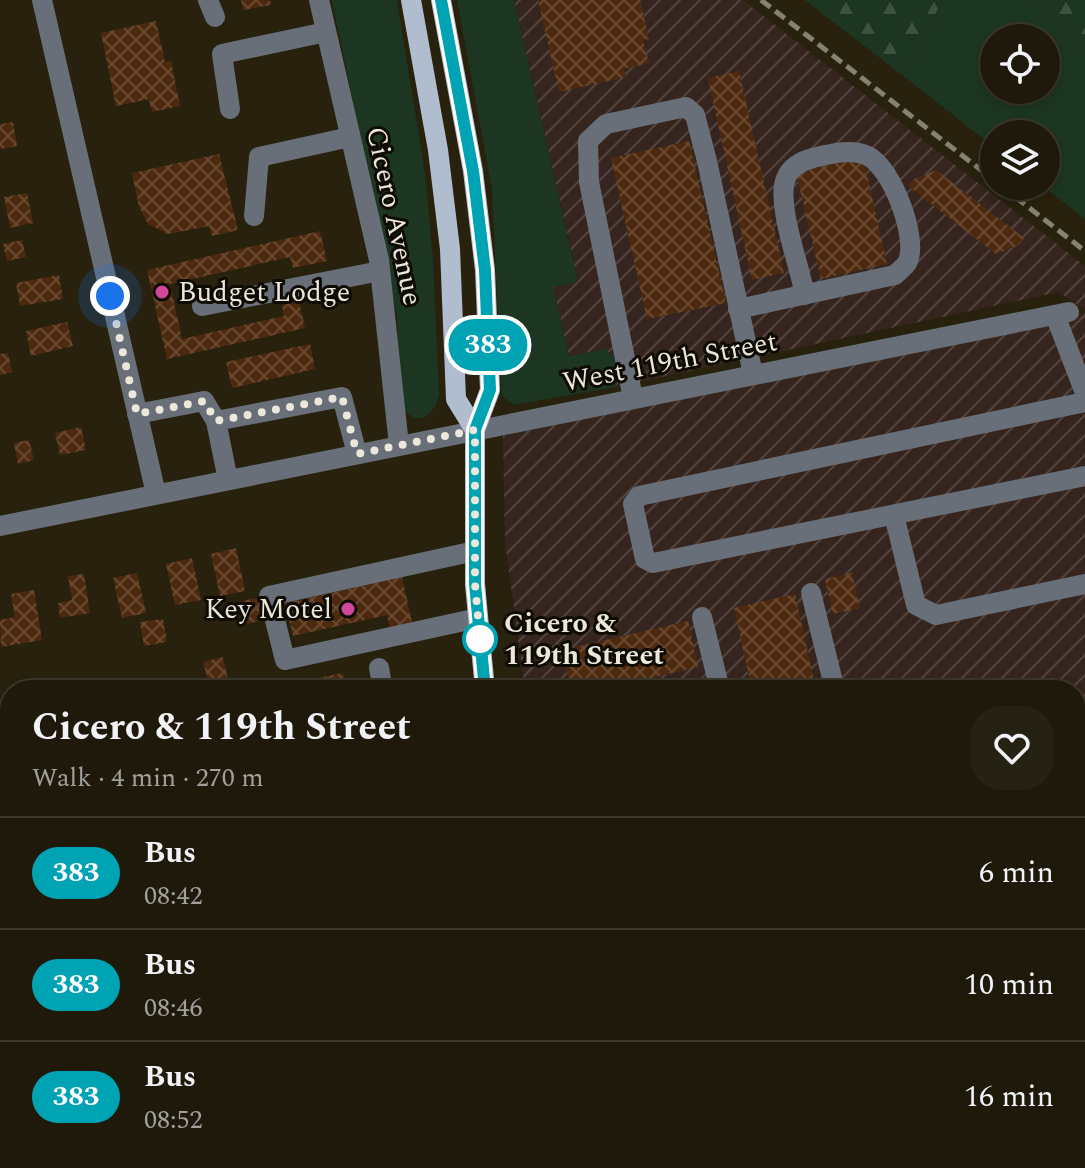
<!DOCTYPE html>
<meta charset="utf-8">
<style>
body{margin:0;font-family:Spectral,serif;background:#262213;color:#f1f3f6;height:100vh;display:flex;flex-direction:column;font-size:30px;white-space:nowrap}
*{box-sizing:border-box;margin:0}
p{font-size:26px;color:#a1a09c}
.icon{flex:none;width:44px;height:44px;fill:none;stroke:currentColor;stroke-width:2;stroke-linecap:round;stroke-linejoin:round}
.map{position:relative;flex:1;overflow:hidden}
.details{position:absolute;left:0px;top:680px;width:1086px;height:488px;display:flex;flex-direction:column;background:#1e190a;border-radius:32px 32px 0 0;box-shadow:0 4px 12px #0003,0 0 0 2px #3c382b}
.details>*{flex:none}
.badge{padding:0 16px;border-radius:26px;font-size:28px;line-height:52px}
.controls{position:absolute;left:980px;top:24px;display:grid;gap:16px}
.controls a{display:grid;place-items:center;width:80px;height:80px;border-radius:50%;background:#1e190a;box-shadow:0 4px 12px #0003,0 0 0 2px #3c382b;font-size:40px}
.you{position:absolute;width:40px;height:40px;margin:-20px;border:6px solid #fff;border-radius:50%;background:#1a73e8;box-shadow:0 0 0 12px #1a73e833}
.map>.badge{position:absolute;translate:-50% -50%;box-shadow:0 0 0 4px #fff}
.round{display:grid;place-items:center;flex:none;width:84px;height:84px;border-radius:32px;background:#262213}
.head{display:flex;align-items:center;justify-content:space-between;height:136px;padding:0 32px}
h1{font-size:38px;font-weight:700;line-height:60px}
ul{padding:0;list-style:none}
li{display:flex;align-items:center;gap:24px;height:112px;padding:0 32px;border-top:2px solid #3c382b}
li div{flex:1}
li b{display:block;font-size:30px}
li em{font-style:normal}
li .badge{min-width:88px;font-weight:700;text-align:center}
.map>svg:first-child{display:block}
.industrial{fill:url(#industrial-furrows)}
.green{fill:#1c3621;fill-rule:evenodd}
.forest{fill:url(#forest-firs)}
.building{fill:url(#building-cross-hatch)}
.lines{fill:none;stroke-linecap:round;stroke-linejoin:round}
.minor{stroke:#686f78;stroke-width:20}
.major{stroke:#b0bdcf;stroke-width:20}
.rail{stroke:#868170;stroke-width:5;stroke-dasharray:12 6;stroke-linecap:butt}
.line-casing{stroke:#fff;stroke-width:18}
.line{stroke:#00a3b4;stroke-width:12}
.walk{stroke:#ebe7da;stroke-width:8;stroke-dasharray:0 14.4}
.hotel-dot{fill:#d1479c;stroke:#0e0b04;stroke-width:3}
.stop-dot{fill:#fff;stroke:#00a3b4;stroke-width:4}
.labels{text-anchor:middle;dominant-baseline:central;stroke-width:6;stroke-linejoin:round;paint-order:stroke}
.street-label{font-size:28px;fill:#ebe7da;stroke:#0e0b04}
.poi-label{font-size:28px;fill:#ebe7da;stroke:#0e0b04;text-anchor:start}
.stop-label{font-size:28px;font-weight:bold;fill:#ebe7da;stroke:#0e0b04;text-anchor:start}
</style>
<div class="map">
<svg width="1085" height="1168" viewBox="0 0 1085 1168">
<defs>
<pattern id="industrial-furrows" width="10" height="10" patternUnits="userSpaceOnUse" patternTransform="scale(2)"><rect width="10" height="10" fill="#36241e"/><path d="M-1 1l2-2M0 10L10 0M9 11l2-2" fill="none" stroke="#53443e"/></pattern>
<pattern id="forest-firs" width="22" height="20" patternUnits="userSpaceOnUse" patternTransform="scale(2)"><rect width="22" height="20" fill="#1c3621"/><path d="M5 1l3.5 6h-7zM16 11l3.5 6h-7z" fill="#3d5341"/></pattern>
<pattern id="building-cross-hatch" width="8" height="8" patternUnits="userSpaceOnUse" patternTransform="scale(2)"><rect width="8" height="8" fill="#4d290e"/><path d="M0 0l8 8M0 8l8-8" fill="none" stroke="#674830"/></pattern>
</defs>
<rect width="100%" height="100%" fill="#28210d"/>
<g class="industrial">
<polygon points="514,0 743,0 1085,266 1085,310 1059,292 615,387 621,373 606,349 569,356 553,287 578,281"/>
<polygon points="1085,313 1085,1132 1076,1134 1076,690 525,690 505,542 503,436"/>
<polygon points="818,1158 964,1158 918,1168 820,1168"/>
</g>
<g class="green">
<polygon points="332,0 397,0 425,174 433,260 439,394 435,407 424,418 414,418 404,410 400,393 397,316"/>
<path d="M457,0H514L578,282L553,287L569,356L605,349C620,360 622,370 615,387L514,405L502,396L492,190Z"/>
<path d="M943,0H1034L1085,54V219L1043,186L1046,134H994V147L902,75ZM994,38H1046V90H994Z"/>
</g>
<g class="forest">
<polygon points="805,0 943,0 902,75"/>
<polygon points="1034,0 1085,0 1085,54"/>
</g>
<g class="building">
<polygon points="241,0 270,0 271,5 243,10"/>
<polygon points="538,0 640,0 649,39 643,40 649,63 624,69 626,77 559,92"/>
<polygon points="156,21 165,62 171,61 180,106 152,112 149,99 116,106 101,33"/>
<polygon points="739,71 784,273 752,280 708,78"/>
<polygon points="13,122 17,146 0,149 0,124"/>
<polygon points="689,141 726,303 647,319 611,158"/>
<polygon points="219,154 238,230 212,236 209,226 168,234 148,224 139,207 132,173"/>
<polygon points="863,157 887,264 821,279 796,172"/>
<polygon points="936,170 1024,238 1019,245 996,254 908,186 912,180"/>
<polygon points="27,193 33,223 10,228 4,197"/>
<polygon points="320,231 327,261 293,268 290,257 170,284 182,339 284,316 282,305 299,301 305,328 167,359 147,270"/>
<polygon points="22,240 26,257 7,261 3,244"/>
<polygon points="59,275 63,299 20,306 16,283"/>
<polygon points="67,322 73,346 31,356 26,331"/>
<polygon points="310,344 315,369 232,388 226,362"/>
<polygon points="8,353 12,372 0,375 0,354"/>
<polygon points="81,427 86,450 60,455 55,433"/>
<polygon points="29,440 34,460 18,464 14,443"/>
<polygon points="236,548 245,591 220,596 211,554"/>
<polygon points="192,558 201,600 175,605 166,564"/>
<polygon points="137,573 146,613 122,618 113,578"/>
<polygon points="852,573 860,608 833,614 825,579"/>
<polygon points="84,574 90,613 60,618 58,603 72,600 68,576"/>
<polygon points="402,577 414,631 392,636 387,615 293,636 285,603"/>
<polygon points="34,590 42,640 1,647 0,620 15,617 11,594"/>
<polygon points="795,594 816,690 752,690 734,608"/>
<polygon points="262,597 267,619 243,625 237,602"/>
<polygon points="163,619 167,642 144,646 140,622"/>
<polygon points="688,621 698,667 598,690 571,690 562,650"/>
<polygon points="223,657 228,680 209,685 203,662"/>
<polygon points="343,673 347,690 275,690 274,687"/>
<polygon points="0,1070 10,1107 10,1120 0,1122"/>
<polygon points="406,1158 458,1158 460,1168 409,1168"/>
<polygon points="691,1158 776,1158 778,1168 693,1168"/>
</g>
<g class="lines">
<g class="minor">
<polyline points="42,0 156,494"/>
<polyline points="208,0 215,17"/>
<polyline points="319,0 379,260 399,445"/>
<polyline points="230,109 222,54 326,32"/>
<polyline points="254,216 259,157 350,137"/>
<polyline points="202,306 380,271"/>
<path d="M738,309L895,275C899,271 906,266 908,261C918,237 892,168 868,156C851,148 830,154 813,158C798,162 787,169 784,185C780,215 799,264 805,295"/>
<polyline points="1055,315 1085,393"/>
<polyline points="633,398 589,182 588,141 606,124 686,107 695,115 707,161 753,374"/>
<polyline points="1085,402 639,496 633,504 645,559 653,563 1085,476"/>
<polyline points="137,414 204,401 216,421"/>
<polyline points="228,480 216,421 342,397 357,454"/>
<polyline points="894,515 916,605 936,615 1085,584"/>
<polyline points="0,526 1069,312"/>
<polyline points="475,551 269,596 285,660 478,618"/>
<polyline points="811,593 835,690"/>
<polyline points="702,617 720,690"/>
<polyline points="379,668 383,690"/>
<polyline points="0,710 10,711"/>
<polyline points="0,744 10,742"/>
<polyline points="0,791 10,789"/>
<polyline points="1076,925 1085,923"/>
<polyline points="1076,959 1085,958"/>
<polyline points="0,1035 10,1050"/>
<polyline points="1076,1071 1085,1069"/>
<polyline points="1076,1148 1085,1146"/>
<polyline points="334,1158 336,1168"/>
<polyline points="377,1158 379,1168"/>
<polyline points="494,1158 496,1168"/>
<polyline points="659,1158 661,1168"/>
<polyline points="23,1168 25,1158"/>
<polyline points="259,1168 303,1158"/>
<polyline points="979,1168 1028,1158"/>
</g>
<g class="major">
<polyline points="411,0 438,150 450,249 456,399 475,430"/>
<polyline points="441,0 473,171 485,270 490,390 475,430 475,584 485,690"/>
<polyline points="588,1158 590,1168"/>
</g>
<g class="rail">
<polyline points="761,0 994,180"/>
<polyline points="1001,186 1085,251"/>
</g>
</g>
<g class="lines">
<defs>
<polyline id="line" points="441,0 473,171 485,270 490,390 475,430 475,584 485,690"/>
</defs>
<use href="#line" class="line-casing"/>
<use href="#line" class="line"/>
<polyline class="walk" points="110,296 137,414 204,401 216,421 342,397 357,454 475,430 475,584 480,639"/>
</g>
<g class="hotel-dot">
<circle cx="162" cy="292" r="8"/>
<circle cx="348" cy="609" r="8"/>
</g>
<circle class="stop-dot" cx="480" cy="639" r="16"/>
<g class="labels">
<g class="street-label">
<text transform="translate(394 216) rotate(78)">Cicero Avenue</text>
<text transform="translate(670 362) rotate(-11)">West 119th Street</text>
</g>
<g class="poi-label">
<text x="178" y="292">Budget Lodge</text>
<text x="332" y="609" text-anchor="end">Key Motel</text>
</g>
<g class="stop-label">
<text x="504" y="623">Cicero &amp;<tspan x="504" dy="32">119th Street</tspan></text>
</g>
</g>
</svg>
<div class="controls">
<a><svg class="icon" aria-label="locate" viewBox="0 0 24 24"><circle cx="12" cy="12" r="6"/><path d="M12 2v4M12 18v4M2 12h4M18 12h4"/></svg></a>
<a><svg class="icon" aria-label="layers" viewBox="0 0 24 24"><path d="M12 4l9 5-9 5-9-5zM3 14l9 5 9-5"/></svg></a>
</div>
<div class="you" style="left:110px;top:296px"></div>
<b class="badge" style="left:488px;top:345px;background:#00a3b4;color:#fff">383</b>
<section class="details">
<div class="head"><div><h1>Cicero &amp; 119th Street</h1><p>Walk · 4 min · 270 m</p></div><a class="round"><svg class="icon" aria-label="heart" viewBox="0 0 24 24"><path d="M12 20l-8-8c-3-5 5-10 8-4 3-6 11-1 8 4z"/></svg></a></div>
<ul>
<li><span class="badge" style="background:#00a3b4;color:#fff">383</span><div><b>Bus</b><p>08:42</p></div><em>6 min</em></li>
<li><span class="badge" style="background:#00a3b4;color:#fff">383</span><div><b>Bus</b><p>08:46</p></div><em>10 min</em></li>
<li><span class="badge" style="background:#00a3b4;color:#fff">383</span><div><b>Bus</b><p>08:52</p></div><em>16 min</em></li>
</ul>
</section>
</div>
